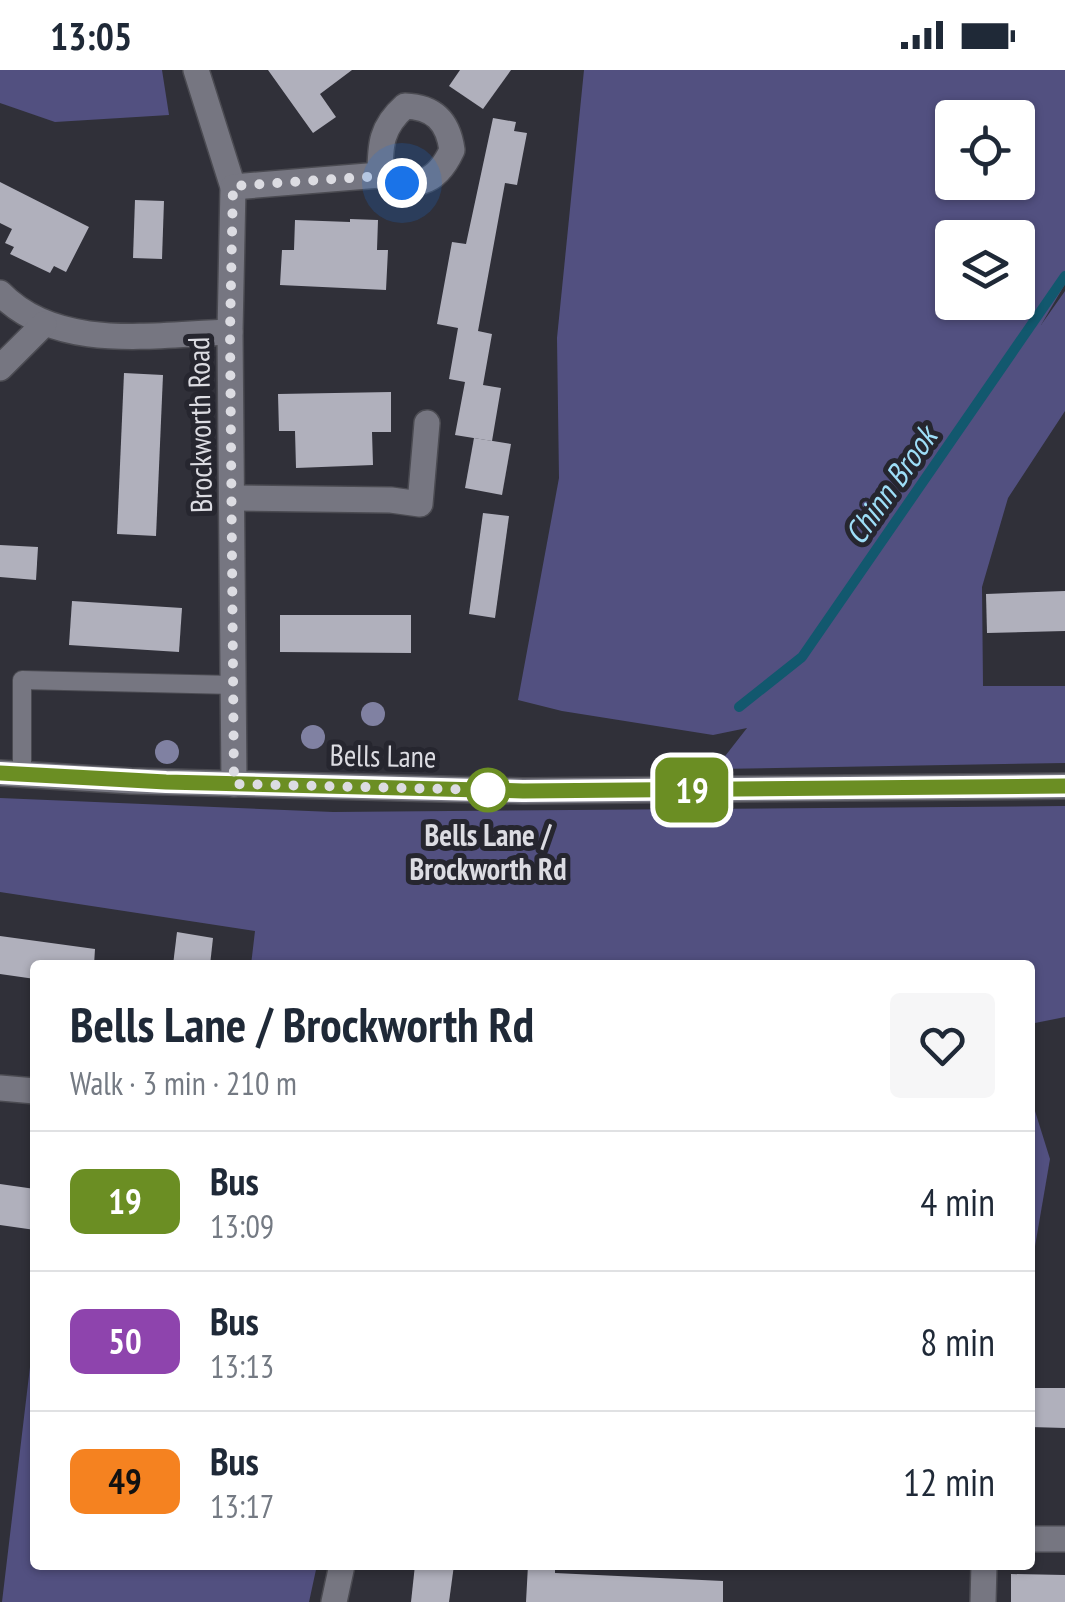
<!DOCTYPE html>
<meta charset="utf-8">
<style>
body{margin:0;font-family:"PT Sans Narrow",sans-serif;background:#f6f6f7;color:#1f2937;height:100vh;display:flex;flex-direction:column;font-size:38px;white-space:nowrap}
*{box-sizing:border-box;margin:0}
p{font-size:32px;color:#747a83}
.icon{flex:none;width:55px;height:55px;fill:none;stroke:currentColor;stroke-width:2;stroke-linecap:round;stroke-linejoin:round}
.map{position:relative;flex:1;overflow:hidden}
.side{position:absolute;left:30px;top:890px;width:1005px;height:610px;display:flex;flex-direction:column;background:#fff;border-radius:10px;box-shadow:0 2px 8px #0004}
.side>*{flex:none}
.badge{padding:0 20px;border-radius:15px;font-size:35px;line-height:65px}
.controls{position:absolute;left:935px;top:30px;display:grid;gap:20px}
.controls a{display:grid;place-items:center;width:100px;height:100px;border-radius:10px;background:#fff;box-shadow:0 2px 8px #0004;font-size:50px}
.you{position:absolute;width:50px;height:50px;margin:-25px;border:8px solid #fff;border-radius:50%;background:#1a73e8;box-shadow:0 0 0 15px #1a73e833}
.map>.badge{position:absolute;translate:-50% -50%;box-shadow:0 0 0 5px #fff}
.round{display:grid;place-items:center;flex:none;width:105px;height:105px;border-radius:10px;background:#f6f6f7}
.head{display:flex;align-items:center;justify-content:space-between;height:170px;padding:0 40px}
h1{font-size:48px;font-weight:700;line-height:75px}
ul{padding:0;list-style:none}
li{display:flex;align-items:center;gap:30px;height:140px;padding:0 40px;border-top:2px solid #e0e1e3}
li div{flex:1}
li b{display:block;font-size:38px}
li em{font-style:normal}
li .badge{min-width:110px;font-weight:700;text-align:center}
.status{display:flex;justify-content:space-between;align-items:center;height:70px;padding:0 50px;background:#fff;direction:ltr}
.status svg{height:28px;fill:currentColor}
.map>svg:first-child{display:block}
.green{fill:#525080;fill-rule:evenodd}
.lines{fill:none;stroke-linecap:round;stroke-linejoin:round}
.stream{stroke:#12586e;stroke-width:10}
.building{fill:#b0b0bc}
.lane-casing{stroke:#4b4b52;stroke-width:20}
.street-casing{stroke:#4b4b52;stroke-width:28}
.secondary-casing{stroke:#4b4b52;stroke-width:28}
.lane{stroke:#767681;stroke-width:18}
.street{stroke:#767681;stroke-width:25}
.secondary{stroke:#767681;stroke-width:25}
.tree{fill:#8081a2}
.line-casing{stroke:#fff;stroke-width:22}
.line{stroke:#6b8e23;stroke-width:15}
.walk{stroke:#dcdce2;stroke-width:10;stroke-dasharray:0 18}
.stop-dot{fill:#fff;stroke:#6b8e23;stroke-width:5}
.labels{text-anchor:middle;dominant-baseline:central;stroke-width:10;stroke-linejoin:round;paint-order:stroke}
.street-label{font-size:30px;fill:#dcdce2;stroke:#26262f}
.stop-label{font-size:30px;font-weight:bold;fill:#dcdce2;stroke:#26262f}
.water-label{font-size:32px;font-style:italic;fill:#9edef7;stroke:#26262f}
</style>
<div class="status"><b>13:05</b><svg viewBox="0 0 49 12"><path d="M0 12V9h3v3zM5 12V6h3v6zM10 12V3h3v9zM15 12V0h3v12zM26 1h20v11H26zM47 4h2v5h-2z"/></svg></div>
<div class="map">
<svg width="1065" height="1532" viewBox="0 0 1065 1532">
<rect width="100%" height="100%" fill="#303039"/>
<g class="green">
<polygon points="0,0 162,0 169,45 55,52 0,33"/>
<path d="M584,0H1065V214L1041,255L1065,221V341L1008,428L982,517L983,616H1065V693L715,699L747,658L713,665L562,641L518,630L559,408L557,268ZM952,48H1018V112H952ZM952,168H1018V232H952Z"/>
<polygon points="0,728 333,742 1065,736 1065,947 1030,954 1030,895 251,895 255,861 0,822"/>
<polygon points="1030,1025 1050,1089 1033,1188 1030,1188"/>
<polygon points="35,1255 35,1495 317,1495 309,1532 2,1532"/>
</g>
<g class="lines">
<polyline class="stream" points="739,637 802,587 1065,206"/>
</g>
<g class="building">
<polygon points="268,0 352,0 320,24 336,47 313,63"/>
<polygon points="460,0 511,0 483,39 449,16"/>
<polygon points="493,48 516,52 514,61 527,63 517,115 505,113 478,261 492,264 483,315 501,318 492,371 455,365 465,312 449,309 458,258 437,254 452,172 466,174"/>
<polygon points="0,112 89,157 66,202 54,196 50,203 10,184 14,177 5,173 12,159 0,153"/>
<polygon points="135,130 164,131 162,189 133,188"/>
<polygon points="350,149 378,150 377,180 388,180 386,220 280,215 282,180 294,180 295,150 350,152"/>
<polygon points="124,303 163,305 156,466 117,464"/>
<polygon points="391,322 391,362 372,362 373,395 296,398 295,361 279,361 278,324"/>
<polygon points="474,368 511,374 502,425 465,418"/>
<polygon points="483,443 509,446 495,548 469,544"/>
<polygon points="0,475 38,477 36,510 0,507"/>
<polygon points="1065,521 1065,561 987,563 986,524"/>
<polygon points="72,531 182,538 179,582 69,575"/>
<polygon points="280,545 411,545 411,583 280,582"/>
<polygon points="177,862 213,868 210,895 173,895"/>
<polygon points="0,866 95,879 94,895 35,895 35,909 0,904"/>
<polygon points="0,1114 35,1119 35,1160 0,1155"/>
<polygon points="1030,1318 1065,1318 1065,1358 1030,1357"/>
<polygon points="415,1495 454,1495 449,1532 411,1532"/>
<polygon points="528,1495 555,1495 555,1503 723,1511 723,1532 526,1532"/>
<polygon points="1011,1504 1065,1505 1065,1532 1011,1532"/>
</g>
<g class="lines">
<defs>
<polyline id="lane" points="22,704 22,610 233,615"/>
<g id="street">
<polyline points="196,0 233,117 230,262 234,714"/>
<path d="M233,117L380,105C415,117 435,117 452,80C448,51 434,37 405,36C381,57 380,75 380,105"/>
<path d="M0,223C58,283 156,264 230,262"/>
<polyline points="0,298 44,254"/>
<polyline points="234,428 391,430 420,434 427,353"/>
<polyline points="0,1018 35,1021"/>
<polyline points="1030,1469 1065,1469"/>
<polyline points="334,1532 342,1495"/>
<polyline points="983,1532 984,1495"/>
</g>
<polyline id="secondary" points="0,703 131,711 523,721 1065,716"/>
</defs>
<use href="#lane" class="lane-casing"/>
<use href="#street" class="street-casing"/>
<use href="#secondary" class="secondary-casing"/>
<use href="#lane" class="lane"/>
<use href="#street" class="street"/>
<use href="#secondary" class="secondary"/>
</g>
<g class="tree">
<circle cx="373" cy="644" r="12"/>
<circle cx="313" cy="667" r="12"/>
<circle cx="167" cy="682" r="12"/>
</g>
<g class="lines">
<defs>
<polyline id="line" points="0,703 166,712 523,721 1065,716"/>
</defs>
<use href="#line" class="line-casing"/>
<use href="#line" class="line"/>
<polyline class="walk" points="402,113 380,106 233,116 230,262 234,714 488,720"/>
</g>
<circle class="stop-dot" cx="488" cy="720" r="20"/>
<g class="labels">
<g class="street-label">
<text transform="translate(199 355) rotate(-91)">Brockworth Road</text>
<text transform="translate(383 685) rotate(1)">Bells Lane</text>
</g>
<g class="stop-label">
<text x="488" y="764">Bells Lane /<tspan x="488" dy="34">Brockworth Rd</tspan></text>
</g>
<g class="water-label">
<text transform="translate(890 415) rotate(-55)">Chinn Brook</text>
</g>
</g>
</svg>
<div class="controls">
<a><svg class="icon" aria-label="locate" viewBox="0 0 24 24"><circle cx="12" cy="12" r="6"/><path d="M12 2v4M12 18v4M2 12h4M18 12h4"/></svg></a>
<a><svg class="icon" aria-label="layers" viewBox="0 0 24 24"><path d="M12 4l9 5-9 5-9-5zM3 14l9 5 9-5"/></svg></a>
</div>
<div class="you" style="left:402px;top:113px"></div>
<b class="badge" style="left:692px;top:720px;background:#6b8e23;color:#fff">19</b>
<section class="side">
<div class="head"><div><h1>Bells Lane / Brockworth Rd</h1><p>Walk · 3 min · 210 m</p></div><a class="round"><svg class="icon" aria-label="heart" viewBox="0 0 24 24"><path d="M12 20l-8-8c-3-5 5-10 8-4 3-6 11-1 8 4z"/></svg></a></div>
<ul>
<li><span class="badge" style="background:#6b8e23;color:#fff">19</span><div><b>Bus</b><p>13:09</p></div><em>4 min</em></li>
<li><span class="badge" style="background:#8e44ad;color:#fff">50</span><div><b>Bus</b><p>13:13</p></div><em>8 min</em></li>
<li><span class="badge" style="background:#f58220;color:#111">49</span><div><b>Bus</b><p>13:17</p></div><em>12 min</em></li>
</ul>
</section>
</div>
